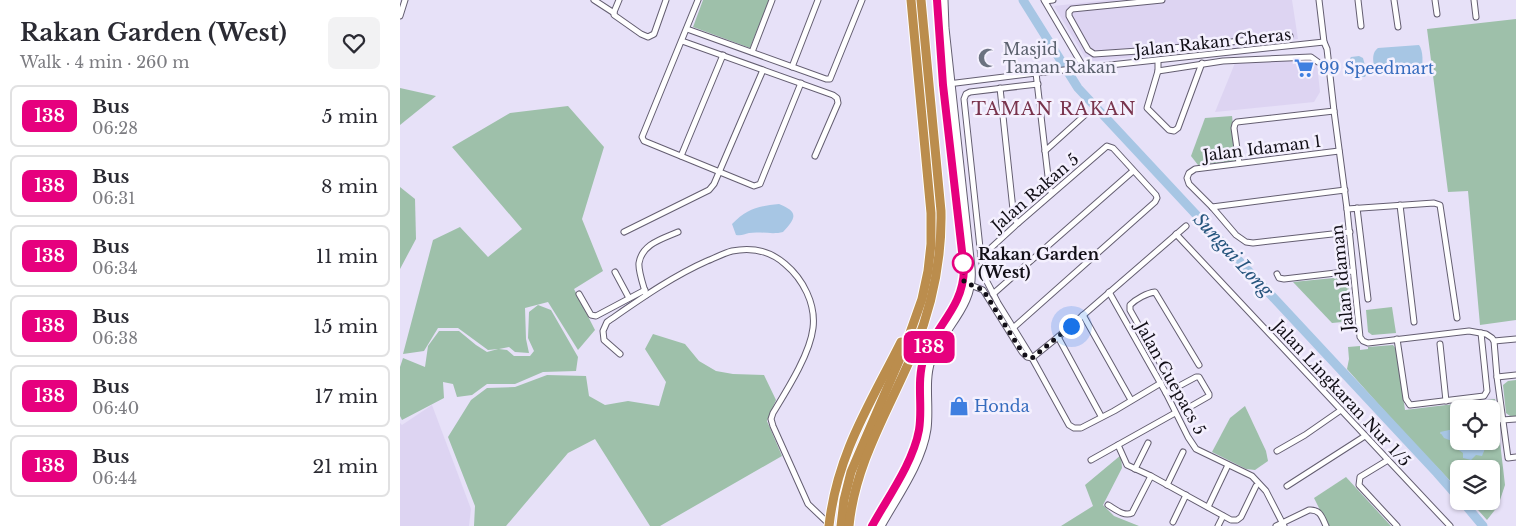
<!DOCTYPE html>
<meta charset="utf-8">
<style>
body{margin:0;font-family:"Libre Baskerville",serif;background:#f2f2f3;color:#2b2b33;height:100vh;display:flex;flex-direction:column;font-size:19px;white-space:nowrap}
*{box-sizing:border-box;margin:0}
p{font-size:16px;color:#7c7c81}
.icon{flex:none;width:28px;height:28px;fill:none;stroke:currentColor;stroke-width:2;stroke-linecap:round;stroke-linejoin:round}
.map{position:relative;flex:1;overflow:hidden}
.panel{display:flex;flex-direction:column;background:#fff;width:400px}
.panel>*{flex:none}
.badge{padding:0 10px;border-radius:8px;font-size:18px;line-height:32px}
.fabs{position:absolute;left:1050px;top:400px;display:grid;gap:10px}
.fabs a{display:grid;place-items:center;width:50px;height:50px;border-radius:8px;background:#fff;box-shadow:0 1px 4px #0004;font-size:25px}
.you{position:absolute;width:25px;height:25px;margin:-12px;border:4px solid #fff;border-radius:50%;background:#1a73e8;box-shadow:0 0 0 8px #1a73e833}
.map>.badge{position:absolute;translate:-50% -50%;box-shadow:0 0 0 2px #fff}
.round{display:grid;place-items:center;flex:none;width:52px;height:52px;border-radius:8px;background:#f2f2f3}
.headline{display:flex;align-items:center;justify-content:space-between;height:85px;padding:0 20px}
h1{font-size:24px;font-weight:800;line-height:38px}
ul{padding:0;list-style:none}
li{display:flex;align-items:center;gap:15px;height:62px;margin:0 10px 8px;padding:0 10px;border:2px solid #e1e1e2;border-radius:8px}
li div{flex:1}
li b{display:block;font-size:19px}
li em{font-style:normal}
li .badge{min-width:55px;font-weight:700;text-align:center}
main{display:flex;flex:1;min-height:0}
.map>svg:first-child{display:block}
.built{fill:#ddd4f2}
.green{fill:#9ec0aa;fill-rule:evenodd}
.water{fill:#a7c6e4}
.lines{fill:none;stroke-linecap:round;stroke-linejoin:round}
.river{stroke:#a7c6e4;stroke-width:9}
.street-casing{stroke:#645e71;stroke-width:7}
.secondary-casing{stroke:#645e71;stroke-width:9}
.highway-casing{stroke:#fff;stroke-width:11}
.street{stroke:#fff;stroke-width:5}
.secondary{stroke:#fff;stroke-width:7}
.highway{stroke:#bb8d4d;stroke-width:9}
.line-casing{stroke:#fff;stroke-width:11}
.line{stroke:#e6007e;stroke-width:8}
.walk{stroke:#120f17;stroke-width:5;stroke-dasharray:0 9}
.stop-dot{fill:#fff;stroke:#e6007e;stroke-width:2.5}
.labels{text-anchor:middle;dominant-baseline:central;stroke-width:5;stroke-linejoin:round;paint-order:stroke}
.street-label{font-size:16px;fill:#120f17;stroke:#f4f0fe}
.worship-label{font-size:16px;fill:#5b616d;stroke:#f4f0fe;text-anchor:start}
.shop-label{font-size:16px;fill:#366cbe;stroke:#f4f0fe;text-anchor:start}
.stop-label{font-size:16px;font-weight:bold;fill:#120f17;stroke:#f4f0fe;text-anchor:start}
.neighbourhood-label{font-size:18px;letter-spacing:1px;fill:#79344d;stroke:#f4f0fe}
.water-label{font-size:18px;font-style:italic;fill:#26557d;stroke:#f4f0fe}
</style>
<main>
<section class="panel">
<div class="headline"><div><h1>Rakan Garden (West)</h1><p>Walk · 4 min · 260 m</p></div><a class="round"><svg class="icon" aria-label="heart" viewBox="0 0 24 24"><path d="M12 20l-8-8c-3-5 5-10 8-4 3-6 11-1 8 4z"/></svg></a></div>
<ul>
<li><span class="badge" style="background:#e6007e;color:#fff">138</span><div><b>Bus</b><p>06:28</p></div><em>5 min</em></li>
<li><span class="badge" style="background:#e6007e;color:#fff">138</span><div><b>Bus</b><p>06:31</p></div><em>8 min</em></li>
<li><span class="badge" style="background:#e6007e;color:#fff">138</span><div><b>Bus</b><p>06:34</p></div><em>11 min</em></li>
<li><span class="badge" style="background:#e6007e;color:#fff">138</span><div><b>Bus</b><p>06:38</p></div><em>15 min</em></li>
<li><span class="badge" style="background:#e6007e;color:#fff">138</span><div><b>Bus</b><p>06:40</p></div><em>17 min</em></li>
<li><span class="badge" style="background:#e6007e;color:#fff">138</span><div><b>Bus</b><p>06:44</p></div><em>21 min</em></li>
</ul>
</section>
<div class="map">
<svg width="1116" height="526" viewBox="0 0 1116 526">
<rect width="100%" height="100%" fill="#e7e1f8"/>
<g class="built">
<polygon points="708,0 892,0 898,39 688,62 654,6"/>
<polygon points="910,58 917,64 920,92 914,102 815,112 835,63"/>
<polygon points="32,405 71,509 69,526 0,526 0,423 2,425"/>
</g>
<g class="green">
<polygon points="303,0 369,0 350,48 293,27"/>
<polygon points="1116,19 1116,320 1080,325 1068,191 1048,192 1027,29"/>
<polygon points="0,88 36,96 0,125"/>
<polygon points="168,106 204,147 182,219 203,271 174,289 195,330 178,350 148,302 125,308 126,339 129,353 115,352 109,347 99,349 107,350 114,356 130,356 134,351 128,338 129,312 138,305 151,310 178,357 176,371 143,372 115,384 87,384 72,395 57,397 53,384 43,382 44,398 2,420 0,416 0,367 3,358 25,367 28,346 39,331 59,331 76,345 87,352 98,349 88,350 58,328 38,328 24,351 3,354 33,240 60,227 88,257 122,229 52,147 110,113"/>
<polygon points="832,116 837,161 798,165 791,156 805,118"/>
<polygon points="0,187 15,199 16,239 0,269"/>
<polygon points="944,277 948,279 953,321 932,323 893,282"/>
<polygon points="992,307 996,333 972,335 968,332 966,310"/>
<polygon points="253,334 285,344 299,361 316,371 333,374 364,375 376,400 367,421 382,456 260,526 250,526 195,439 168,453 106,526 74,526 75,506 48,437 71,400 87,388 115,387 147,375 186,376 189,396 205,405 228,401 259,406 266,382 245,349"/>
<path d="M993,345L996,349L1005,410L1095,399L1105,485L1098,506L1087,520L1070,501H1091V469H1059V490L1005,434L947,369L949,359L948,347L960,346V350L968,349V347ZM1059,409H1091V441H1088L1083,452L1076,455L1059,450L1057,443L1040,433L1059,428Z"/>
<polygon points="1116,380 1116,416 1110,416 1106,413 1103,385 1108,381"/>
<polygon points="845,406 866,451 868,461 855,470 846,469 812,452 830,418"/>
<polygon points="721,455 722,468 703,505 714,516 739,526 661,526 693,506 685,485"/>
<polygon points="946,477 991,526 928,526 914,498"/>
</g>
<g class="water">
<path d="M1019,45C1023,50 1024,65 1020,71L981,75L976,74C974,65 970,54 978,48Z"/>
<polygon points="951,57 959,56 963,58 967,73 965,77 952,76 949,60"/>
<path d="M379,204C399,212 396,218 383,232C372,235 360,231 349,233C344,234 342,236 336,235L332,224C347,209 358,206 379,204Z"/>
<polygon points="1059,428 1059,441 1088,441 1082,456 1076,455 1071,460 1063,458 1063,453 1059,450 1057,443 1044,438 1040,432"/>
</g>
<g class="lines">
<g class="river">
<polyline points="623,0 678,88 1037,473 1059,498"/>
<polyline points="1062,501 1083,526"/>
</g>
<defs>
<g id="street">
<polyline points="194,0 214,13"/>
<polyline points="219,0 214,12 214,15 241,34 248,37 254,34 266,0"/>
<polyline points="298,0 242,137 244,141 354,186 360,184 364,174 401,83"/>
<polyline points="644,0 681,63 681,69"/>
<polyline points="762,0 672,9 669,12 669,16 688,50 694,54 753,50 890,36"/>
<polyline points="919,0 924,42 927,49 934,111 947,209 960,337 963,341 968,343 1069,331 1086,334 1092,338 1094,341 1097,377 1108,458 1116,457"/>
<polyline points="958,0 961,26"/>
<polyline points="994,0 998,27"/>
<polyline points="1035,0 1037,14"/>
<polyline points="1074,0 1076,17"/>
<polyline points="645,1 653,0"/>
<polyline points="0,16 5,0"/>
<polyline points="287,29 426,79 430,79 462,0"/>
<polyline points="282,41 433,95 437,98 438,103 415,156"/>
<polyline points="352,52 372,0"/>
<polyline points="758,61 758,71 747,108 769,130 774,131 778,128 802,63"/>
<polyline points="392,67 418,0"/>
<polyline points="758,71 823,61 911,57 918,62"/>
<polyline points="636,73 649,185 650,190 652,193"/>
<polyline points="548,84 636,73 924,42"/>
<polyline points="638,84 570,92 566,94 564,99 581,257 584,276 598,303 632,358 669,425 674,428 681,428 714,411 761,383"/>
<polyline points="600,88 614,219 618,223"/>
<polyline points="645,151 686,114"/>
<polyline points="939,151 795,169 789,173 787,178 789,184 812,207 836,235 846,242 853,243 950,232"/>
<polyline points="281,156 323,55"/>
<polyline points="839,163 834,128 835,124 837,122 934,111"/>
<polyline points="1000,205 1014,322"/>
<polyline points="812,207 945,190"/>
<polyline points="957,208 968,299"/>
<polyline points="947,209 1034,203 1040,205 1057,318"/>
<polyline points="224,232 309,190 314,184 363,70"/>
<polyline points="776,234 1050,526"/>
<polyline points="581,257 618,223 707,146 713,148 756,195 757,198 755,202 613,328"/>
<polyline points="215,272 229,298"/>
<polyline points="877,274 879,278 884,279 953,271"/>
<polyline points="568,284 583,290 622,352 627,357 632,358"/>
<polyline points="709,292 766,393 788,437 796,449 852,476 866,491 884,526"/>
<polyline points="179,294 191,315 196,316 245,290"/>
<polyline points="593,294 733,171"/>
<path d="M246,295C244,287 238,271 239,263C242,244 262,239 278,232"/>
<polyline points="683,315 731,400"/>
<polyline points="658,337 701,416"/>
<polyline points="997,339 1006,399 1010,405 1084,396 1087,391 1081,333"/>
<polyline points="1094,341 1116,339"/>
<polyline points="1040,344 1046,401"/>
<path d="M220,354L204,340L203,331L207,322C239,300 271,277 307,261C315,258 324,253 332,251C351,247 370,251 385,264C403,279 416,304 413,328C410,354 387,390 373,413L371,419L373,426L408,504L429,524"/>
<polyline points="632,358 658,337 786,226"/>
<polyline points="1097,377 1116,375"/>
<path d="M766,393L796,377H799L809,394V396L788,408L785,407L730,310V305C736,299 747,293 755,292L799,365"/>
<polyline points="1102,420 1116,419"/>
<polyline points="718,445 727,465 751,476 831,520 837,520 841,517 856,486"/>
<polyline points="877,451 905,435 941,410"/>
<polyline points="691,460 775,413"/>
<polyline points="988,460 960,477 959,485 997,526"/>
<polyline points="735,469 748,443"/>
<polyline points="767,485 783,452"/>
<polyline points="887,486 965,436"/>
<path d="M708,505C715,509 724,517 732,513L751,476"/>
<polyline points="808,507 828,465"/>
<polyline points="773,522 786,495"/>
<polyline points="818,526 823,516"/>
<path d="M876,526L909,510C920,509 922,517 926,526"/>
</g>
<g id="secondary">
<path d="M472,526C488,497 513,463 519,430C523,407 516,382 524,358C536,324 563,311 564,269L543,85L537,0"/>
<path d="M481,526C497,497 522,463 527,429C530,407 524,382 531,361C543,327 575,307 571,268L545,28L544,0"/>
</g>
<g id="highway">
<path d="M429,526C437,454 470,404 501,342"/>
<polyline points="441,526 444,500 451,472 505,347 522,299 528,271 531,244 531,213 511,0"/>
<path d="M449,526C455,462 491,406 515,348C533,303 542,260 541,211L521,0"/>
</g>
</defs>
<use href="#street" class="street-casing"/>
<use href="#secondary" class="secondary-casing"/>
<use href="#highway" class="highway-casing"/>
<use href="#street" class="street"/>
<use href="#secondary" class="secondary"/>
<use href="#highway" class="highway"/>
</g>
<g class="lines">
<defs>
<path id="line" d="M472,526C488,497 513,463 519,430C523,407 516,381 524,358C536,324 563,309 564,269L543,85L537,0"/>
</defs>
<use href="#line" class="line-casing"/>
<use href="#line" class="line"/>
<polyline class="walk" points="563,263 564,282 583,290 622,352 627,357 632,358 671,326"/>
</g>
<defs>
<symbol id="mosque-bare" viewBox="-9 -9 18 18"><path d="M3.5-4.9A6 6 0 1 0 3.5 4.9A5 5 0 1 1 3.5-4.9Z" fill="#6b7280" stroke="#f4f0fe" stroke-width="2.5" paint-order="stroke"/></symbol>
<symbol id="supermarket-bare" viewBox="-9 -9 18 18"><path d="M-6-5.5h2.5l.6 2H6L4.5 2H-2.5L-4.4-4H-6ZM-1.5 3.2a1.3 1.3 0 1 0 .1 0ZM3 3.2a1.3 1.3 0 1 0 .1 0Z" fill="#3f7fe0" stroke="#f4f0fe" stroke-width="2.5" paint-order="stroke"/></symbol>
<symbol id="shop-bare" viewBox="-9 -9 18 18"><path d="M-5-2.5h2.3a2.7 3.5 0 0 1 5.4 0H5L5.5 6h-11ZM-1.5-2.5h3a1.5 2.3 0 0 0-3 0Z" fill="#3f7fe0" stroke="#f4f0fe" stroke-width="2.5" paint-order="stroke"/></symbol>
</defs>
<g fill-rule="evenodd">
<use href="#mosque-bare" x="574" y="44" width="28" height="28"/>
<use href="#supermarket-bare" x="890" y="54" width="28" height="28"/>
<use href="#shop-bare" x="545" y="392" width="28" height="28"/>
</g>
<circle class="stop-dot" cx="563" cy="263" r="10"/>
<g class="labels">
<g class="street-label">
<text transform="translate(813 42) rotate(-6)">Jalan Rakan Cheras</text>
<text transform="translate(862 148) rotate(-7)">Jalan Idaman 1</text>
<text transform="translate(635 192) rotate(-41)">Jalan Rakan 5</text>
<text transform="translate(942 278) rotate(-96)">Jalan Idaman</text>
<text transform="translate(771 378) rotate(61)">Jalan Cuepacs 5</text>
<text transform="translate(942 393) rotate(47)">Jalan Lingkaran Nur 1/5</text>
</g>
<g class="worship-label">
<text x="603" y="49">Masjid<tspan x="603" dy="18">Taman Rakan</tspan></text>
</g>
<g class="shop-label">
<text x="919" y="68">99 Speedmart</text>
<text x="574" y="406">Honda</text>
</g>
<g class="stop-label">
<text x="578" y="254">Rakan Garden<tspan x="578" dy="18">(West)</tspan></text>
</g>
<g class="neighbourhood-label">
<text x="654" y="109">TAMAN RAKAN</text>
</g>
<g class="water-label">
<text transform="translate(833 255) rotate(47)">Sungai Long</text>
</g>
</g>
</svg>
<div class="fabs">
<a><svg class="icon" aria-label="locate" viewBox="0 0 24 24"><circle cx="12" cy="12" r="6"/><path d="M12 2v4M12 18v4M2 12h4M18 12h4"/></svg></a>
<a><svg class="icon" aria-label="layers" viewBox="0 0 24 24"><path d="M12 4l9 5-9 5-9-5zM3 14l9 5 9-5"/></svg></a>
</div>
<div class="you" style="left:671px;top:326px"></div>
<b class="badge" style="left:529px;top:347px;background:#e6007e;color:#fff">138</b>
</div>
</main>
